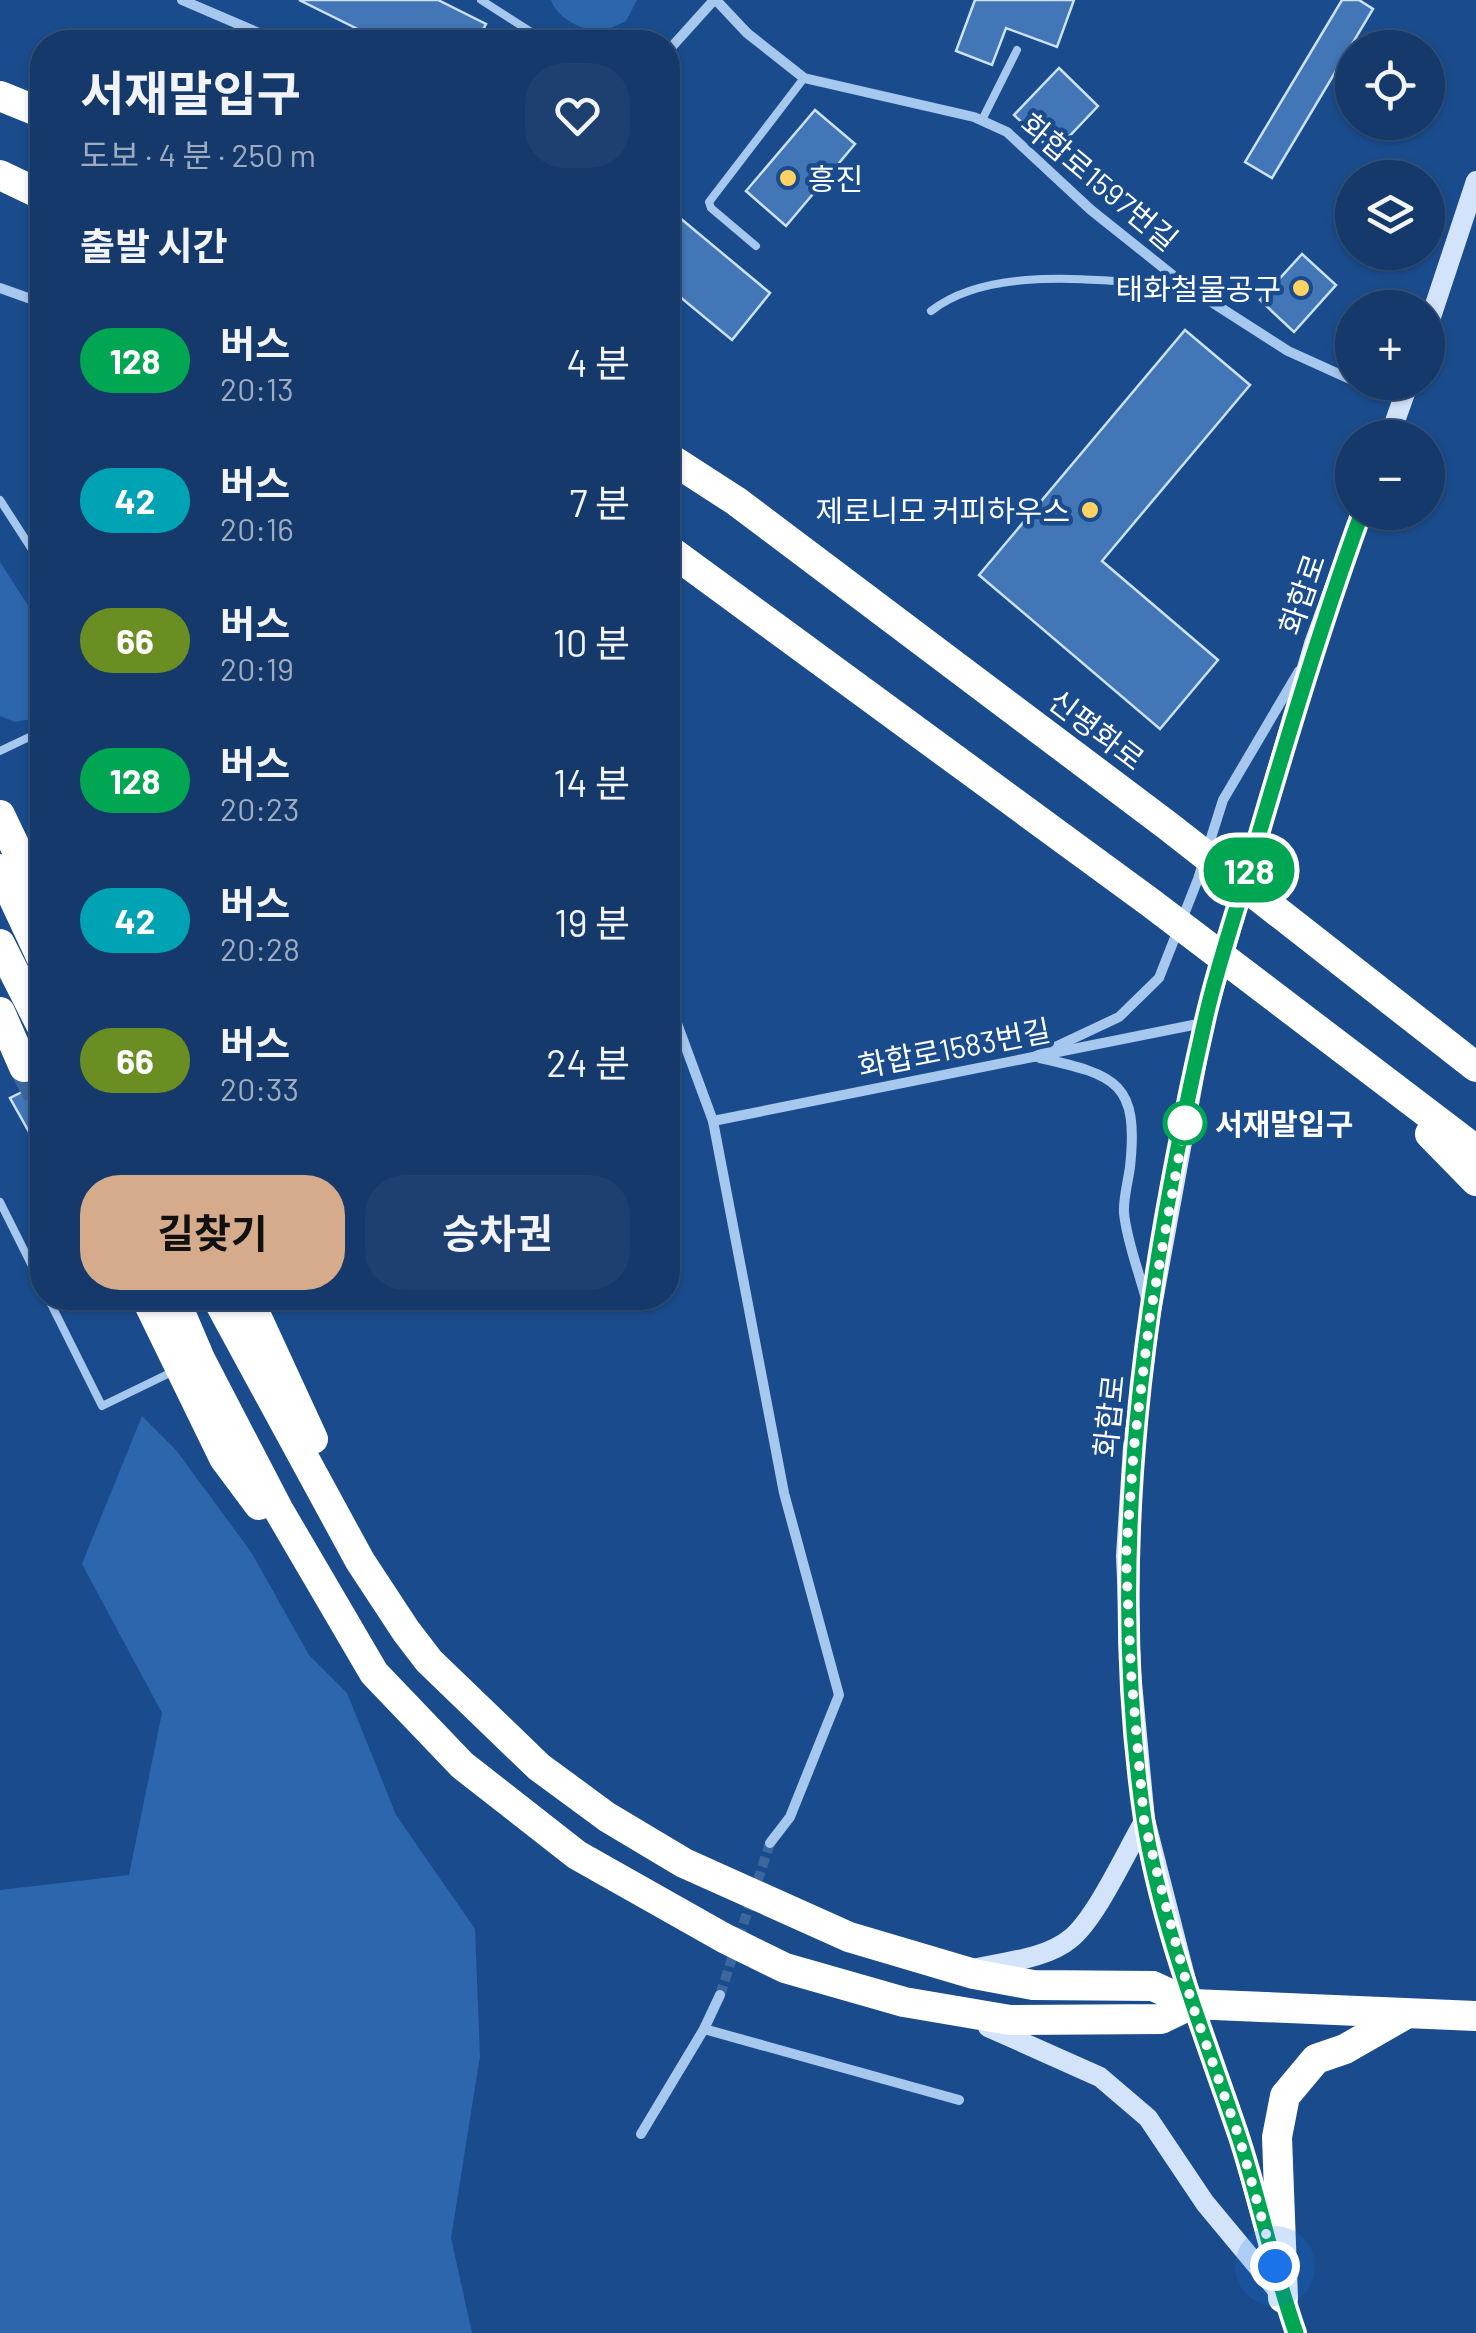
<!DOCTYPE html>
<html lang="ko">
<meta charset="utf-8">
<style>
body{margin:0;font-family:Barlow,"Noto Sans KR",sans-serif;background:#1d4070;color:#f1f3f6;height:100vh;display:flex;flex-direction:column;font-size:38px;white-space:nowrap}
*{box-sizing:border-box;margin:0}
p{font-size:32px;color:#9dacc1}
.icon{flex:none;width:55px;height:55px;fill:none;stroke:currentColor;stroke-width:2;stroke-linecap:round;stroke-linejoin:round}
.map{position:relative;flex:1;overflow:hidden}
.drawer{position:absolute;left:30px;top:30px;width:650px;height:1280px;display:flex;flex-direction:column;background:#14396a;border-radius:40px;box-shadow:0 2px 8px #0004,0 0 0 2px #33537e}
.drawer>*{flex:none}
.badge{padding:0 20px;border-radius:32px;font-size:35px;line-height:65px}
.fabs{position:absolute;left:1335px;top:30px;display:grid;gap:20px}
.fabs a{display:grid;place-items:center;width:110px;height:110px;border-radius:50%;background:#14396a;box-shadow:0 2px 8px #0004,0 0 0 2px #33537e;font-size:50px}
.you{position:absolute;width:50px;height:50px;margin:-25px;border:8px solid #fff;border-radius:50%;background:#1a73e8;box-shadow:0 0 0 15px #1a73e833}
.map>.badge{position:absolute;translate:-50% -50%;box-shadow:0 0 0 5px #fff}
h2{padding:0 50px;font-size:38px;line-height:90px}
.round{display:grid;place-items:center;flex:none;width:105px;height:105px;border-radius:40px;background:#1d4070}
.headline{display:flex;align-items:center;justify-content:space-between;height:170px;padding:0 50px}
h1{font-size:48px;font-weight:700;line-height:75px}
.button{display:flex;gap:20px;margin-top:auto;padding:20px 50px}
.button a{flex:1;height:115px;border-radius:40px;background:#d6ab8b;color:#111;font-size:40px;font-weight:700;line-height:115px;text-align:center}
.button a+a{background:#1d4070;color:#f1f3f6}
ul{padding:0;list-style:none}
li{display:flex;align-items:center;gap:30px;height:140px;padding:0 50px}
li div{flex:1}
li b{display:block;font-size:38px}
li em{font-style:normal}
li .badge{min-width:110px;font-weight:700;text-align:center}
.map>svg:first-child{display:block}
.green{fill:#2c66ac}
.building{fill:#4276b6;stroke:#cce1fa;stroke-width:2.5}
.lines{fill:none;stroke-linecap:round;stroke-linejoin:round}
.street-tunnel{stroke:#3c679e;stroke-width:10;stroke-dasharray:10 5;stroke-linecap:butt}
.highway-tunnel{stroke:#3c679e;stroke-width:30;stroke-dasharray:30 15;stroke-linecap:butt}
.lane{stroke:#a6c7ee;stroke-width:8}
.street{stroke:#a6c7ee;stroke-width:10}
.secondary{stroke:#d3e4fa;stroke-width:20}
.highway{stroke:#fff;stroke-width:30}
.line-casing{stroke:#fff;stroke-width:22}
.line{stroke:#00a651;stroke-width:15}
.walk{stroke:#fff;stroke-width:10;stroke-dasharray:0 18}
.poi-dot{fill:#ffd263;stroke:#1a4c8d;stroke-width:4}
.stop-dot{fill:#fff;stroke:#00a651;stroke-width:5}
.labels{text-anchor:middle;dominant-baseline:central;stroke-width:9;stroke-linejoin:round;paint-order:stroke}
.poi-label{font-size:30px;fill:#fff;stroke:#1a4c8d;text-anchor:end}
.street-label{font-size:30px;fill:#fff;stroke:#1a4c8d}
.stop-label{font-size:30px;font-weight:bold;fill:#fff;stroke:#1a4c8d;text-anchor:start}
</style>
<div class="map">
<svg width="1476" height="2333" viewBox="0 0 1476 2333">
<rect width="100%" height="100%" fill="#1a4c8d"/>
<g class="green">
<path d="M551,0H637L626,21L600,33C581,28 558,20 551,0Z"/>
<polygon points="0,562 42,627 42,717 15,722 0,716"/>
<polygon points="142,1416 176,1450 251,1552 309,1655 347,1693 396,1815 475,1929 480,2056 451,2238 472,2333 0,2333 0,1890 129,1875 162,1713 82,1564"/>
</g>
<g class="building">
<polygon points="299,0 438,0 486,24 476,42 384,42"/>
<polygon points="975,0 1074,0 1057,47 1006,28 992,65 956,51"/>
<polygon points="1342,0 1359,0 1373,9 1272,178 1245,162"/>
<polygon points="1059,68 1098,106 1061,145 1054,139 1047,146 1014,115"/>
<polygon points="815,110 855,144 786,226 746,191"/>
<polygon points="668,208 770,293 732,340 668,287"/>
<polygon points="1302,254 1336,285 1294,332 1260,300"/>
<polygon points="1185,330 1250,385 1102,561 1218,660 1160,729 979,575"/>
<polygon points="42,1082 42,1155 10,1098"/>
</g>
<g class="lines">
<polyline class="street-tunnel" points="720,1995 770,1843"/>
<polyline class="highway-tunnel" points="24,1067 42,1101"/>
<g class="lane">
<polyline points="481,0 547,42"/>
<polyline points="982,120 1017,50"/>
<polyline points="756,246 711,208 709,202 804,78"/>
<path d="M931,311C994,262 1108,283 1185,285"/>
<polyline points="0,500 42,565"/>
<polyline points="0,751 42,731"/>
<polyline points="0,1202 42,1286"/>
<polyline points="48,1298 102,1406 174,1371"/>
</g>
<g class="street">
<polyline points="182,0 280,42"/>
<polyline points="716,0 747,33 804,78 974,117 1007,132 1091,210 1185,285 1288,351 1352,380"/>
<polyline points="668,51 714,0"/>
<polyline points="0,288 42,303"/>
<polyline points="1358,382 1401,401"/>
<polyline points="668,999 713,1121 784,1493 839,1695 790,1817 770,1843"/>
<polyline points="1034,1057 1119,1017 1159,978 1198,879 1223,800 1299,671"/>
<path d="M1040,1058C1117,1075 1139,1083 1130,1167C1128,1182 1123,1199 1124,1213C1127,1243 1140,1274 1147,1303"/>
<polyline points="713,1121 1203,1023"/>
<polyline points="704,2029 959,2100"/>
<polyline points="641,2134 704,2029 720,1995"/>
</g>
<g class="secondary">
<polyline points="1428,326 1476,181"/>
<polyline points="1389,438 1409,382"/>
<path d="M973,1969C1003,1962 1046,1959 1070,1939C1096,1919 1127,1850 1145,1820"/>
<polyline points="988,2027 1100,2077 1148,2118 1205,2203 1283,2297"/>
<polyline points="1273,2260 1240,2140 1192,2004 1145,1820 1131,1672 1126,1556 1133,1447 1150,1317 1204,1022 1314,644 1362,512"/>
<polyline points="1281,2288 1296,2333"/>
</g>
<g class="highway">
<polyline points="0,96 42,113"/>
<polyline points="0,175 42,195"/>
<polyline points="668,457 736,501 1168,826 1476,1067"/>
<polyline points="668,549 1151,903 1476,1150"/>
<polyline points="0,815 42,903"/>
<polyline points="0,869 42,959"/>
<polyline points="0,944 42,1027"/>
<polyline points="0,1012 24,1067"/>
<polyline points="1430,1134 1476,1181"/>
<polyline points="146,1298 224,1458 259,1505"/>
<polyline points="174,1298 200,1359 278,1509 374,1673 462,1765 577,1855 724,1938 785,1968 904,2002 1010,2020 1161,2019 1192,2004"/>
<polyline points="217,1298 360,1561 406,1631 429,1661 539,1767 607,1817 684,1863 849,1937 974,1974 1033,1985 1153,1986 1192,2004 1476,2016"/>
<polyline points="248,1298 313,1439"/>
<polyline points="1283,2298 1277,2137 1285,2096 1316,2059 1345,2049 1406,2014"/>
</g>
</g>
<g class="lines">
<defs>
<path id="line" d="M1296,2333C1273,2268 1260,2200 1238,2134C1203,2031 1161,1927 1144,1819C1105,1553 1145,1285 1204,1025C1217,964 1239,904 1256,844C1289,732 1322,622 1362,512"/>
</defs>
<use href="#line" class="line-casing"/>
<use href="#line" class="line"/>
<polyline class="walk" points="1185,1123 1150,1316 1134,1447 1126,1556 1131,1672 1144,1820 1157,1872 1192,2004 1240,2140 1275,2266"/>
</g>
<g class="poi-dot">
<circle cx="788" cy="178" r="10"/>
<circle cx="1301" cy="288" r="10"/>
<circle cx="1090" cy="510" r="10"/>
</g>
<circle class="stop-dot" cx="1185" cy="1123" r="20"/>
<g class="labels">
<g class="poi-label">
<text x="808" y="178" text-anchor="start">흥진</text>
<text x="1281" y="288">태화철물공구</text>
<text x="1070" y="510">제로니모 커피하우스</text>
</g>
<g class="street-label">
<text transform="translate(1100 181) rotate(40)">화합로1597번길</text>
<text transform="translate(1301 594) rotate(-71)">화합로</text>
<text transform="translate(1097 729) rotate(37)">신평화로</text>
<text transform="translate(954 1047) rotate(-11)">화합로1583번길</text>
<text transform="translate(1108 1416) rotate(-84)">화합로</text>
</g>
<g class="stop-label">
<text x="1215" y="1123">서재말입구</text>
</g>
</g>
</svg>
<div class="fabs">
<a><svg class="icon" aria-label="locate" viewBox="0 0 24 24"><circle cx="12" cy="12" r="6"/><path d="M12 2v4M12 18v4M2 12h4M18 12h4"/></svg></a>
<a><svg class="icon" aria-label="layers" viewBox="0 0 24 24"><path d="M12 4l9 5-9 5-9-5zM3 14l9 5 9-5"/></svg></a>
<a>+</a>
<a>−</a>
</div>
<div class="you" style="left:1275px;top:2266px"></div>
<b class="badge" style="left:1249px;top:870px;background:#00a651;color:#fff">128</b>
<section class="drawer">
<div class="headline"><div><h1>서재말입구</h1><p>도보 · 4 분 · 250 m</p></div><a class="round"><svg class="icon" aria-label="heart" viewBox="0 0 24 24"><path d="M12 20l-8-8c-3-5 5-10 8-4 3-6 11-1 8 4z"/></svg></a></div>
<h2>출발 시간</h2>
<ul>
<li><span class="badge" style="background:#00a651;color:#fff">128</span><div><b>버스</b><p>20:13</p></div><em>4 분</em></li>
<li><span class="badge" style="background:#00a3b4;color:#fff">42</span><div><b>버스</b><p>20:16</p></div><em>7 분</em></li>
<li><span class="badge" style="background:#6b8e23;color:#fff">66</span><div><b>버스</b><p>20:19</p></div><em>10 분</em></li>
<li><span class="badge" style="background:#00a651;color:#fff">128</span><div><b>버스</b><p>20:23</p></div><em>14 분</em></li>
<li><span class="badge" style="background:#00a3b4;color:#fff">42</span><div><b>버스</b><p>20:28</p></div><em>19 분</em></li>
<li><span class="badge" style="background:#6b8e23;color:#fff">66</span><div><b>버스</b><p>20:33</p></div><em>24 분</em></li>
</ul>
<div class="button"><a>길찾기</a><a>승차권</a></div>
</section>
</div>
